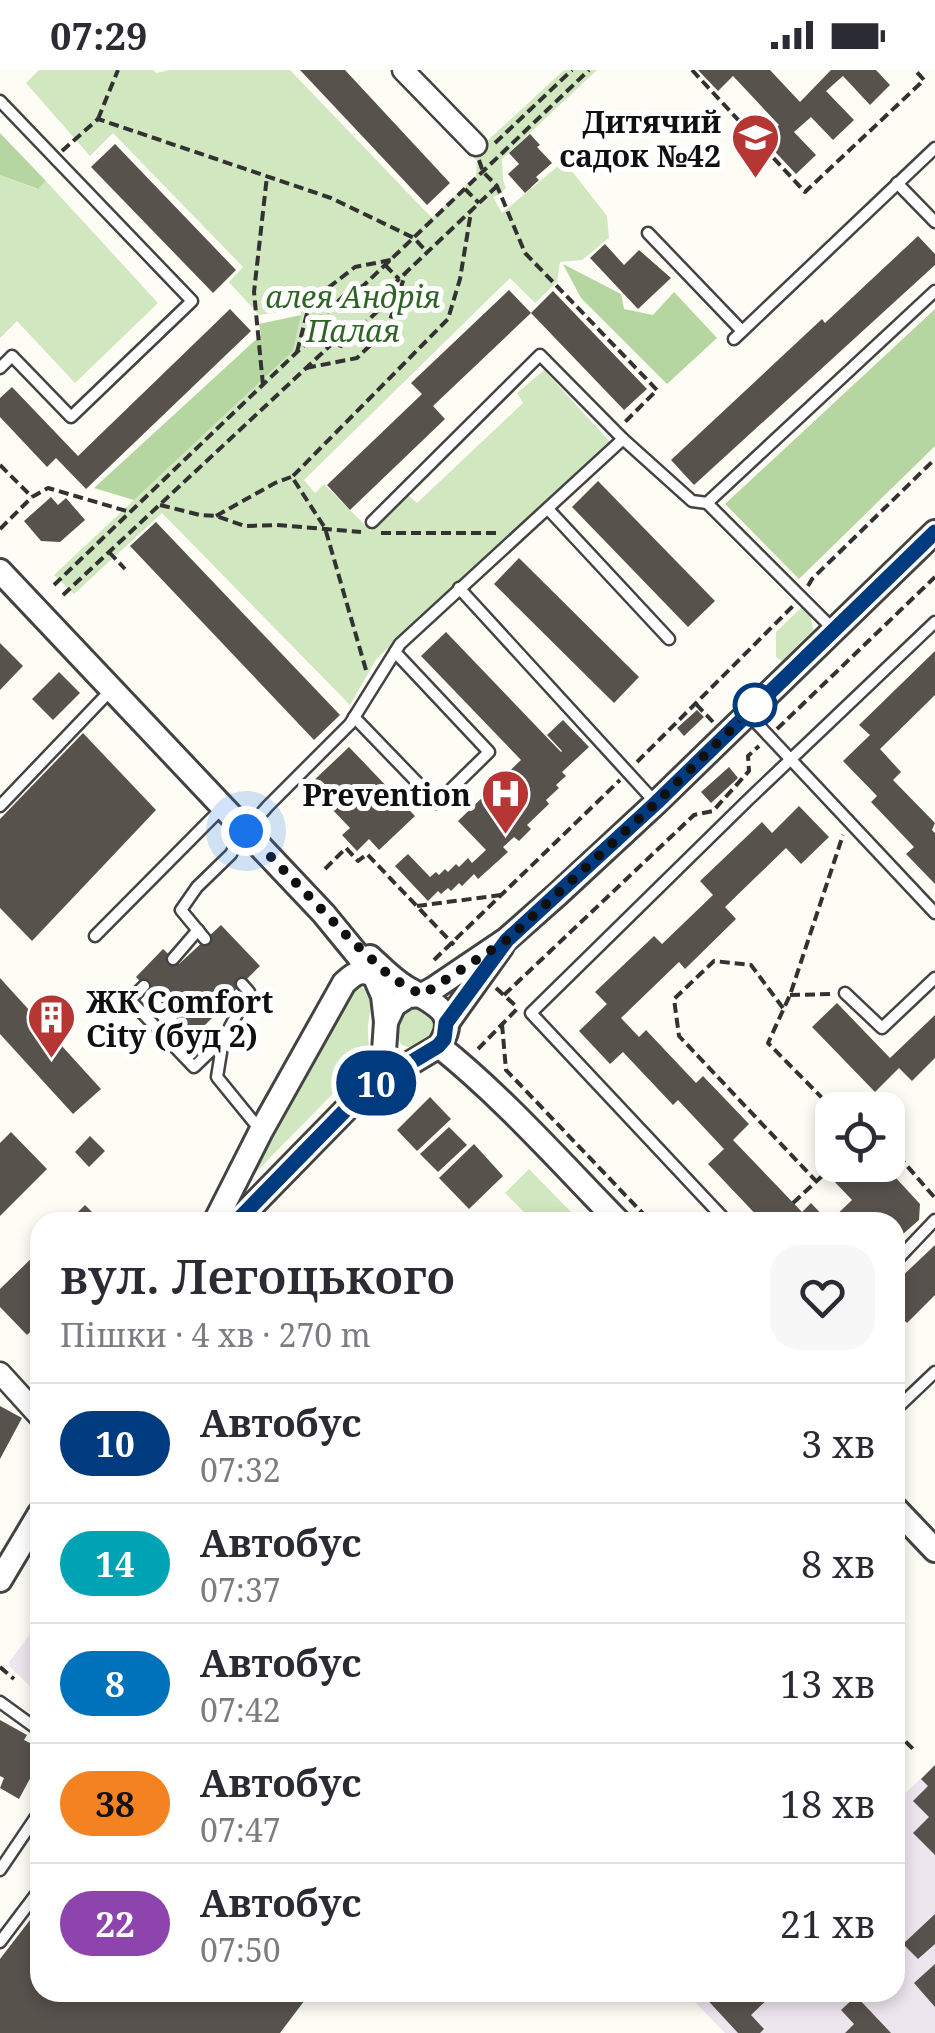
<!DOCTYPE html>
<html lang="uk">
<meta charset="utf-8">
<style>
body{margin:0;font-family:"Noto Serif",serif;background:#f7f7f7;color:#2b2b33;height:100vh;display:flex;flex-direction:column;font-size:38px;white-space:nowrap}
*{box-sizing:border-box;margin:0}
p{font-size:32px;color:#7c7c81}
.icon{flex:none;width:55px;height:55px;fill:none;stroke:currentColor;stroke-width:2;stroke-linecap:round;stroke-linejoin:round}
.map{position:relative;flex:1;overflow:hidden}
.details{position:absolute;left:30px;top:1142px;width:875px;height:790px;display:flex;flex-direction:column;background:#fff;border-radius:30px;box-shadow:0 5px 15px #0003}
.details>*{flex:none}
.badge{padding:0 20px;border-radius:32px;font-size:35px;line-height:65px}
.controls{position:absolute;left:815px;top:1022px;display:grid;gap:20px}
.controls a{display:grid;place-items:center;width:90px;height:90px;border-radius:20px;background:#fff;box-shadow:0 5px 15px #0003;font-size:50px}
.you{position:absolute;width:50px;height:50px;margin:-25px;border:8px solid #fff;border-radius:50%;background:#1a73e8;box-shadow:0 0 0 15px #1a73e833}
.map>.badge{position:absolute;translate:-50% -50%;box-shadow:0 0 0 5px #fff}
.round{display:grid;place-items:center;flex:none;width:105px;height:105px;border-radius:30px;background:#f7f7f7}
.summary{display:flex;align-items:center;justify-content:space-between;height:170px;padding:0 30px}
h1{font-size:48px;font-weight:600;line-height:75px}
ul{padding:0;list-style:none}
li{display:flex;align-items:center;gap:30px;height:120px;padding:0 30px;border-top:2px solid #e1e1e2}
li div{flex:1}
li b{display:block;font-size:38px}
li em{font-style:normal}
li .badge{min-width:110px;font-weight:700;text-align:center}
.status{display:flex;justify-content:space-between;align-items:center;height:70px;padding:0 50px;background:#fff;direction:ltr}
.status svg{height:28px;fill:currentColor}
.map>svg:first-child{display:block}
.industrial{fill:#ede6ee}
.green{fill:#d1e7c0}
.forest{fill:#b5d6a0}
.building{fill:#58524d}
.lines{fill:none;stroke-linecap:round;stroke-linejoin:round}
.service-casing{stroke:#434343;stroke-width:15}
.minor-casing{stroke:#434343;stroke-width:25}
.tertiary-casing{stroke:#434343;stroke-width:28}
.path{stroke:#323232;stroke-width:4;stroke-dasharray:10 5;stroke-linecap:butt}
.service{stroke:#fff;stroke-width:10}
.minor{stroke:#fff;stroke-width:20}
.tertiary{stroke:#fff;stroke-width:22}
.line-casing{stroke:#fff;stroke-width:22}
.line{stroke:#003b80;stroke-width:15}
.walk{stroke:#101010;stroke-width:10;stroke-dasharray:0 18}
.stop-dot{fill:#fff;stroke:#003b80;stroke-width:5}
.labels{text-anchor:middle;dominant-baseline:central;stroke-width:10;stroke-linejoin:round;paint-order:stroke}
.poi-label{font-size:30px;font-weight:bold;fill:#101010;stroke:#fff;text-anchor:end}
.park-label{font-size:30px;font-style:italic;fill:#2e6425;stroke:#fff}
</style>
<div class="status"><b>07:29</b><svg viewBox="0 0 49 12"><path d="M0 12V9h3v3zM5 12V6h3v6zM10 12V3h3v9zM15 12V0h3v12zM26 1h20v11H26zM47 4h2v5h-2z"/></svg></div>
<div class="map">
<svg width="935" height="1963" viewBox="0 0 935 1963">
<rect width="100%" height="100%" fill="#fefdf5"/>
<g class="industrial">
<polygon points="40,1551 40,1626 10,1597 9,1592"/>
<polygon points="935,1695 935,1963 725,1963 689,1926 693,1922 895,1922 895,1733"/>
</g>
<g class="green">
<polygon points="39,0 153,0 156,3 170,0 290,0 432,148 476,106 477,91 469,82 478,73 486,72 564,0 597,0 502,89 503,110 506,118 499,125 493,127 502,143 564,91 607,146 609,168 582,190 560,192 557,212 535,233 510,208 304,410 315,423 324,414 371,461 408,425 417,433 523,333 517,323 544,300 612,374 377,588 350,635 162,443 74,524 54,505 293,281 302,239 259,245 229,212 243,197 113,63 90,86 26,13"/>
<polygon points="0,105 37,119 46,111 158,233 75,313 17,251 0,268"/>
<polygon points="804,535 811,547 813,560 782,591 776,587 776,562"/>
<path d="M361,917C368,921 369,920 371,929C372,938 369,946 368,955C367,967 371,977 367,989L247,1111L261,1076L351,921Z"/>
<polygon points="427,934 440,961 417,980 402,975 393,962 398,939"/>
<polygon points="529,1099 576,1147 563,1152 534,1152 505,1123"/>
</g>
<g class="forest">
<polygon points="0,63 46,111 38,119 0,105"/>
<polygon points="563,194 621,224 624,239 653,245 674,222 717,268 667,314 581,228"/>
<polygon points="935,239 935,376 799,509 725,434"/>
<polygon points="301,245 293,281 134,430 94,418 261,265 259,254"/>
</g>
<g class="building">
<polygon points="300,0 345,0 450,113 427,135"/>
<polygon points="698,0 770,0 800,32 831,0 876,0 890,15 870,35 843,6 826,21 854,50 833,70 811,47 794,62 816,85 796,104 764,70 779,55 733,6 718,21"/>
<polygon points="530,64 540,75 537,77 552,93 536,107 539,110 525,123 508,104 519,94 509,83"/>
<polygon points="115,74 236,200 213,223 91,97"/>
<polygon points="918,166 935,184 935,195 694,415 671,390 822,249 825,253"/>
<polygon points="605,174 624,195 639,180 671,208 638,239 590,188"/>
<polygon points="509,220 531,243 553,221 647,319 624,340 531,243 433,336 445,349 350,440 327,415 422,324 411,313"/>
<polygon points="230,239 251,261 86,419 56,388 47,397 0,347 0,328 12,317 78,386"/>
<polygon points="598,411 715,531 688,557 572,437"/>
<polygon points="51,427 58,435 66,428 85,450 60,472 41,471 24,451"/>
<polygon points="156,452 340,645 314,670 130,476"/>
<polygon points="519,488 639,607 614,633 494,514"/>
<polygon points="446,562 561,682 562,681 547,665 563,650 589,677 562,702 566,706 556,715 559,718 546,730 549,734 527,755 531,759 519,771 514,767 503,777 508,782 478,809 474,804 462,816 459,813 451,821 448,818 441,824 438,821 428,831 395,796 408,784 430,807 436,802 439,805 445,799 448,802 456,794 459,797 468,788 472,793 486,780 458,751 521,690 421,586"/>
<polygon points="0,573 23,596 0,620"/>
<polygon points="935,581 935,625 880,679 901,702 893,710 935,753 932,760 935,763 935,814 906,784 914,777 871,732 877,726 843,691 870,665 859,655"/>
<polygon points="59,602 80,623 53,650 32,629"/>
<polygon points="697,640 704,647 684,666 677,658"/>
<polygon points="83,663 156,740 32,871 0,838 0,749"/>
<polygon points="349,677 415,746 379,780 369,769 357,781 342,765 350,758 330,737 326,741 316,731 320,726 309,715"/>
<polygon points="729,697 738,708 711,733 701,722"/>
<polygon points="799,736 829,767 801,794 786,778 725,837 736,849 685,899 679,892 621,948 639,967 646,960 696,1013 703,1006 749,1054 733,1070 802,1142 811,1133 829,1152 852,1130 830,1107 843,1095 884,1095 920,1134 919,1150 895,1171 895,1152 784,1152 777,1145 769,1152 763,1152 708,1094 724,1079 678,1030 673,1035 623,982 610,994 579,961 607,934 595,922 654,866 662,874 713,825 700,811 762,752 772,763"/>
<polygon points="221,855 260,896 219,936 221,939 194,966 136,907 163,879 179,894"/>
<polygon points="0,908 101,1019 73,1044 0,964"/>
<polygon points="837,933 890,988 935,945 935,988 912,1011 899,998 875,1022 812,957"/>
<polygon points="430,1027 451,1049 417,1081 397,1060"/>
<polygon points="449,1057 467,1075 438,1102 420,1084"/>
<polygon points="11,1062 47,1099 0,1146 0,1073"/>
<polygon points="90,1066 105,1081 89,1097 75,1082"/>
<polygon points="474,1074 503,1106 469,1139 439,1108"/>
<polygon points="85,1135 102,1152 68,1152"/>
<polygon points="935,1175 935,1225 907,1253 895,1240 895,1213"/>
<polygon points="40,1180 40,1253 27,1265 0,1237 0,1219"/>
<polygon points="0,1336 22,1348 0,1389"/>
<polygon points="0,1650 27,1665 24,1670 40,1678 40,1690 19,1729 0,1718 4,1708 0,1706"/>
<polygon points="935,1695 935,1785 913,1763 929,1747 913,1731 928,1716 921,1709"/>
<polygon points="40,1837 40,1922 311,1922 280,1963 0,1963 0,1889"/>
<polygon points="935,1844 935,1874 918,1889 903,1874"/>
<polygon points="935,1894 935,1937 914,1913"/>
<polygon points="700,1922 775,1922 751,1945 764,1959 760,1963 738,1963"/>
<polygon points="856,1926 891,1963 845,1963 854,1954 841,1940"/>
</g>
<g class="lines">
<defs>
<g id="service">
<polyline points="0,31 192,231 71,347 12,286 0,298"/>
<polyline points="897,113 935,152"/>
<polyline points="648,163 742,261"/>
<polyline points="734,269 935,78"/>
<polyline points="707,433 935,221"/>
<polyline points="548,439 669,569"/>
<polyline points="372,452 540,285 623,369 692,431 707,433 833,559"/>
<polyline points="459,518 655,732"/>
<polyline points="748,644 935,843"/>
<polyline points="354,647 437,733 489,682 395,582"/>
<polyline points="0,736 112,619"/>
<polyline points="95,866 223,737"/>
<polyline points="205,869 181,840 197,817 231,784 238,770 268,736 350,654 400,574 623,369"/>
<polyline points="173,889 198,860"/>
<polyline points="242,914 249,922 223,970 217,1007 261,1061"/>
<polyline points="144,916 130,930 194,997 222,970"/>
<polyline points="845,923 882,958 935,908"/>
<polyline points="727,1152 531,943 748,730 935,552"/>
<polyline points="895,1192 935,1150"/>
<polyline points="895,1340 935,1302"/>
<polyline points="0,1632 40,1661"/>
<polyline points="0,1800 40,1741"/>
<polyline points="0,1872 40,1819"/>
</g>
<g id="minor">
<polyline points="403,0 476,75"/>
<polyline points="0,1303 40,1347"/>
</g>
<g id="tertiary">
<polyline points="0,501 324,844 374,905 383,926 386,952"/>
<polyline points="447,953 502,876"/>
<path d="M439,976C504,1028 561,1093 619,1152"/>
<path d="M367,1019L439,976C462,942 431,932 407,918C393,910 382,898 370,887"/>
<path d="M215,1152L261,1061L344,913C355,903 360,899 374,905"/>
<polyline points="236,1152 365,1020 384,981 386,952 394,935 408,926 422,925 433,919 507,869 558,824 656,733 935,462"/>
<polyline points="895,1438 935,1480"/>
<polyline points="0,1510 40,1443"/>
</g>
</defs>
<use href="#service" class="service-casing"/>
<use href="#minor" class="minor-casing"/>
<use href="#tertiary" class="tertiary-casing"/>
<g class="path">
<polyline points="692,0 805,122 924,10 915,0"/>
<polyline points="98,49 118,0"/>
<polyline points="495,73 572,0"/>
<polyline points="62,81 98,49 331,128 414,168 427,182"/>
<polyline points="479,90 483,102 497,116 525,183 657,320 625,352"/>
<polyline points="465,119 479,133"/>
<polyline points="385,195 399,209"/>
<polyline points="297,282 310,232 355,197 391,190"/>
<polyline points="306,298 357,288 387,259 405,205"/>
<polyline points="263,315 254,222 267,106"/>
<polyline points="0,395 32,427"/>
<polyline points="160,435 200,445 216,446 245,456 277,455 361,462"/>
<polyline points="216,446 275,413 291,407"/>
<polyline points="0,459 32,427 48,418 130,442"/>
<polyline points="381,463 501,463"/>
<polyline points="109,482 125,499"/>
<polyline points="54,515 321,259 319,250 356,214 362,217 589,0"/>
<polyline points="808,516 812,509 935,389"/>
<polyline points="63,525 334,272 341,276 382,237 377,230 497,116"/>
<polyline points="366,600 325,458 292,407 448,249 460,209 471,142"/>
<polyline points="696,634 713,652"/>
<polyline points="777,659 935,507"/>
<polyline points="637,692 793,536"/>
<polyline points="325,799 346,778 358,791 367,784 454,875"/>
<polyline points="417,836 501,825"/>
<polyline points="434,890 620,710"/>
<polyline points="496,918 518,938"/>
<polyline points="504,925 694,745 713,741 749,701 748,686 759,676"/>
<polyline points="790,925 831,924"/>
<polyline points="783,938 751,895 714,891 674,929 679,966 816,1111"/>
<polyline points="502,954 506,1000 651,1152"/>
<polyline points="478,979 517,939"/>
<polyline points="834,1040 768,973 790,925 843,765"/>
<polyline points="888,1074 935,1128"/>
<polyline points="793,1133 834,1095"/>
<polyline points="773,1152 779,1147"/>
<polyline points="0,1597 14,1609"/>
<polyline points="895,1661 915,1681"/>
</g>
<use href="#service" class="service"/>
<use href="#minor" class="minor"/>
<use href="#tertiary" class="tertiary"/>
</g>
<g class="lines">
<defs>
<polyline id="line" points="236,1152 365,1020 438,976 444,969 446,953 507,870 656,733 935,462"/>
</defs>
<use href="#line" class="line-casing"/>
<use href="#line" class="line"/>
<polyline class="walk" points="246,761 350,869 392,908 422,925 507,870 656,733 761,630 755,635"/>
</g>
<defs>
<symbol id="school-pin" viewBox="-11 -11 22 30"><path d="M0 17L-7.5 6A9.5 9.5 0 1 1 7.5 6Z" fill="#b63633" stroke="#fff"/><path d="M0-5L7-2L0 1L-7-2ZM-4 1L0 2.5L4 1V4Q0 6-4 4Z" fill="#fff"/></symbol>
<symbol id="hospital-pin" viewBox="-11 -11 22 30"><path d="M0 17L-7.5 6A9.5 9.5 0 1 1 7.5 6Z" fill="#b63633" stroke="#fff"/><path d="M-5-5h3v3.5h4V-5h3V5h-3V1.5h-4V5h-3Z" fill="#fff"/></symbol>
<symbol id="building-pin" viewBox="-11 -11 22 30"><path d="M0 17L-7.5 6A9.5 9.5 0 1 1 7.5 6Z" fill="#b63633" stroke="#fff"/><path d="M-4-6H4V6H1V3H-1V6H-4ZM-2.5-4.3h1.7v1.8h-1.7ZM.8-4.3h1.7v1.8H.8ZM-2.5-1h1.7V.8h-1.7ZM.8-1h1.7V.8H.8Z" fill="#fff"/></symbol>
</defs>
<g fill-rule="evenodd">
<use href="#school-pin" x="728" y="40" width="55" height="75"/>
<use href="#hospital-pin" x="478" y="696" width="55" height="75"/>
<use href="#building-pin" x="24" y="920" width="55" height="75"/>
</g>
<circle class="stop-dot" cx="755" cy="635" r="20"/>
<g class="labels">
<g class="poi-label">
<text x="721" y="51">Дитячий<tspan x="721" dy="34">садок №42</tspan></text>
<text x="471" y="724">Prevention</text>
<text x="86" y="931" text-anchor="start">ЖК Comfort<tspan x="86" dy="34">City (буд 2)</tspan></text>
</g>
<g class="park-label">
<text x="353" y="226">алея Андрія<tspan x="353" dy="34">Палая</tspan></text>
</g>
</g>
</svg>
<div class="controls">
<a><svg class="icon" aria-label="locate" viewBox="0 0 24 24"><circle cx="12" cy="12" r="6"/><path d="M12 2v4M12 18v4M2 12h4M18 12h4"/></svg></a>
</div>
<div class="you" style="left:246px;top:761px"></div>
<b class="badge" style="left:376px;top:1013px;background:#003b80;color:#fff">10</b>
<section class="details">
<div class="summary"><div><h1>вул. Легоцького</h1><p>Пішки · 4 хв · 270 m</p></div><a class="round"><svg class="icon" aria-label="heart" viewBox="0 0 24 24"><path d="M12 20l-8-8c-3-5 5-10 8-4 3-6 11-1 8 4z"/></svg></a></div>
<ul>
<li><span class="badge" style="background:#003b80;color:#fff">10</span><div><b>Автобус</b><p>07:32</p></div><em>3 хв</em></li>
<li><span class="badge" style="background:#00a3b4;color:#fff">14</span><div><b>Автобус</b><p>07:37</p></div><em>8 хв</em></li>
<li><span class="badge" style="background:#0072bc;color:#fff">8</span><div><b>Автобус</b><p>07:42</p></div><em>13 хв</em></li>
<li><span class="badge" style="background:#f58220;color:#111">38</span><div><b>Автобус</b><p>07:47</p></div><em>18 хв</em></li>
<li><span class="badge" style="background:#8e44ad;color:#fff">22</span><div><b>Автобус</b><p>07:50</p></div><em>21 хв</em></li>
</ul>
</section>
</div>
